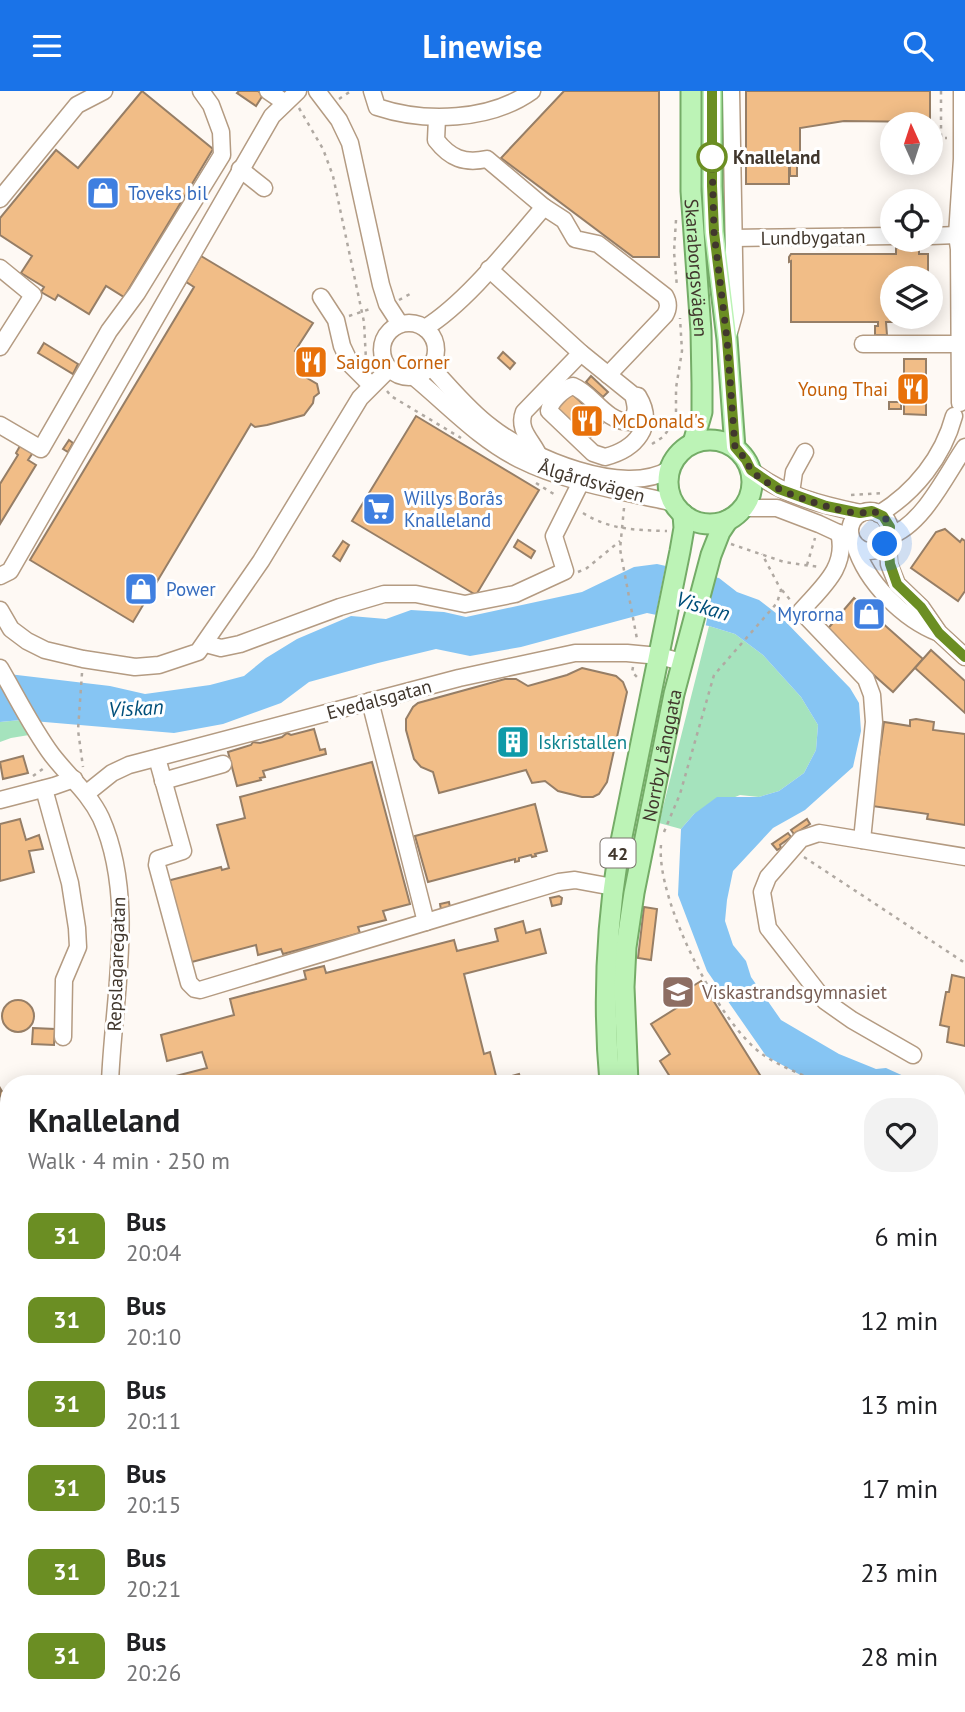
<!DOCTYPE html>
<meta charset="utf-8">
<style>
body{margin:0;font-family:"PT Sans",sans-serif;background:#f2f2f2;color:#202124;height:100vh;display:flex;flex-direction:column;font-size:26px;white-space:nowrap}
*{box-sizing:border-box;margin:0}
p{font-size:23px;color:#757577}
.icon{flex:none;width:38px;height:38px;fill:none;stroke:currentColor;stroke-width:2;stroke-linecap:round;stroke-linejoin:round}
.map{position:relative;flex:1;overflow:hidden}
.side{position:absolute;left:0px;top:984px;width:966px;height:639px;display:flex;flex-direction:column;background:#fff;border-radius:28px 28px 0 0;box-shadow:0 4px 18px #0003}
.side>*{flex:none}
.badge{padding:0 14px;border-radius:10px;font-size:24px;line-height:46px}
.needle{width:46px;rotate:357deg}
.fabs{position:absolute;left:880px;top:21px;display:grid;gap:14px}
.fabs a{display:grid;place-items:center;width:63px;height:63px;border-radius:50%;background:#fff;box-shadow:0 4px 18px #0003;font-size:35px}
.you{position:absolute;width:35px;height:35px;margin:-18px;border:5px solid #fff;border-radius:50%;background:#1a73e8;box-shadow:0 0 0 10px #1a73e833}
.map>.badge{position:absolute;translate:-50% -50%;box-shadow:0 0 0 4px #fff}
.round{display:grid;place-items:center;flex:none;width:74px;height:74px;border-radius:28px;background:#f2f2f2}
.head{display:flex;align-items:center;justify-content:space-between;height:119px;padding:0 28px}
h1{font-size:33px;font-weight:800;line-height:52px}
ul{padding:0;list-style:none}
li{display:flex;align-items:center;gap:21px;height:84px;padding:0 28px}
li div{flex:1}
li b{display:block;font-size:26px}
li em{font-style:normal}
li .badge{min-width:77px;font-weight:700;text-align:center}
header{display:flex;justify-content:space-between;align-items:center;height:91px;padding:0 28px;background:#1a73e8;color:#fff;font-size:32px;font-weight:800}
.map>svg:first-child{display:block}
.green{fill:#a5e3bd}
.water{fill:#86c5f3}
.pier{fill:#fef9f4}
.building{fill:#f1bd87;stroke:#967e66;stroke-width:2}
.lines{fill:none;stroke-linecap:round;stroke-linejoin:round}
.minor-casing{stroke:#b49b82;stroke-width:19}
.major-casing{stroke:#74ac67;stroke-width:23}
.path{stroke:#b0a9a2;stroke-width:2.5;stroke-dasharray:3.5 5;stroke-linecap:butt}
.minor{stroke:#fff;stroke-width:16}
.major{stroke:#bcf3b6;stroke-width:19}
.rail{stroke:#726960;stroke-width:4.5;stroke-dasharray:9 9;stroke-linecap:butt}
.line-casing{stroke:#fff;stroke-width:16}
.line{stroke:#6b8e23;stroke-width:10}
.walk{stroke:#41372d;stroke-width:7;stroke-dasharray:0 12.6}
.stop-dot{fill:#fff;stroke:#6b8e23;stroke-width:3.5}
.labels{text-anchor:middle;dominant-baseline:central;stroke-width:6;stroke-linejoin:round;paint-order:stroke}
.shield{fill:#fff;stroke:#7a736c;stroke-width:2}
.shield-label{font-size:18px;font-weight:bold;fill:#41372d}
.stop-label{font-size:19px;font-weight:bold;fill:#41372d;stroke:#fff;text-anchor:start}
.shop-label{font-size:19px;fill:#366cbe;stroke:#fff;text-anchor:start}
.street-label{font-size:19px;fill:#41372d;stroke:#fff}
.food-label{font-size:19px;fill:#c56008;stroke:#fff;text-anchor:start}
.culture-label{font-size:19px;fill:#0d838f;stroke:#fff;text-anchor:start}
.education-label{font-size:19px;fill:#785e54;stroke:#fff;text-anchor:start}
.water-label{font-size:21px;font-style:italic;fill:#004f7a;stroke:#fff}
</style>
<header><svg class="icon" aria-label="menu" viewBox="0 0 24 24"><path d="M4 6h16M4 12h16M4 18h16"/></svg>Linewise<svg class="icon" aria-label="search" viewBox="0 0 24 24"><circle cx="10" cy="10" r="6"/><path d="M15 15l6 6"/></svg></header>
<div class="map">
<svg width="965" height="1621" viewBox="0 0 965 1621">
<rect width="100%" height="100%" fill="#fef9f4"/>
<g class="green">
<polygon points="709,535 735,543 763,564 801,606 818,634 816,659 804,682 779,700 759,706 740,704 694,723 681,738 659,732"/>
<polygon points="21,629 29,644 11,647 0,651 0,631"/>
</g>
<g class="water">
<polygon points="657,473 719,487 737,501 759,509 781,526 850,597 859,612 861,640 853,676 805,719 773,737 733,780 727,809 725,830 733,854 746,870 751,886 781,929 839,963 876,978 886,977 919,992 815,992 766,965 707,880 678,804 681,738 694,723 717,706 759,706 779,700 804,682 816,659 818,634 801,606 763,564 735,543 709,535 647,522 521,556 470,565 436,558 378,572 309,591 281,612 223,633 174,642 21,629 0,631 0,582 110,595 145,603 210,594 244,585 266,567 297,548 351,525 386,528 411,519 444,521 466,526 582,501 634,476"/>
<path d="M957,1038L965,1047V1506C955,1539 965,1574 957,1607V1283L963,1247L957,1200Z"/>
<polygon points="924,1614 955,1614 952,1621 921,1621"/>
</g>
<polygon class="pier" points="666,472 716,482 705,538 655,527"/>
<g class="building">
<polygon points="142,0 213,58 124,206 106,195 89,223 58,204 55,209 41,201 44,196 21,182 32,165 0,144 0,127 56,59 78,77"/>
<polygon points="239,0 258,0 263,4 256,15 237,2"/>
<polygon points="564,0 659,0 659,166 633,166 501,67"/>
<polygon points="746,0 930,0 930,31 844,30 800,37 800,69 789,69 789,93 746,93"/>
<rect x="790" y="73" width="7" height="12"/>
<polygon points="896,157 919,157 919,163 928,163 928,187 892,187 892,226 928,226 928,231 886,231 887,244 875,244 875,235 878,235 878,231 791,231 791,170 789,171 789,166 791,163 896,163"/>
<polygon points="201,165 313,232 295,260 306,266 305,272 314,277 307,287 317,293 319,302 314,306 313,312 304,324 267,334 255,336 251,333 133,531 30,469 194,196 186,191 183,196"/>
<polygon points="44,252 78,273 73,283 38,262"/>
<polygon points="503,261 515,272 510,278 498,267"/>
<polygon points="904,268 926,268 926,324 904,323 904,300 901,300 901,291 904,291"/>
<polygon points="591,285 608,301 603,306 586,291"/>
<polygon points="569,300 603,332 586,351 554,318"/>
<rect x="889" y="311" width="12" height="7"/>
<polygon points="416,325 539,399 476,504 352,430"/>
<polygon points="69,349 73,352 68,361 63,358"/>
<polygon points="21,353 34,360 28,369 36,374 0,433 0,393 18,364 16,362"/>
<polygon points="945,438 960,451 962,448 965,450 965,500 958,510 911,477 936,441"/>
<polygon points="518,449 535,460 531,467 514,456"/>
<polygon points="343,450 349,454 340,470 333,465"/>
<polygon points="854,507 923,568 893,601 825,541"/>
<polygon points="931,559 965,590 965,622 915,577"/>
<polygon points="582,577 616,585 623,591 627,601 607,691 599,703 593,706 582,706 558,700 545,690 532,692 526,679 439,702 433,681 421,676 414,668 406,639 406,628 413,616 418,612 505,588 516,588 528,595 567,584"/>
<polygon points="916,628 934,631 933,639 965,643 965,734 927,728 928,723 872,715 884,631 910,635 910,629"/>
<polygon points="314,638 320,659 325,658 326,663 263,680 265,686 260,687 261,689 237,695 228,661 251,654 253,651 260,652 282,646 287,642 291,644"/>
<polygon points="23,665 28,682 3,688 0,671"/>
<polygon points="372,671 410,813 383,820 386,829 358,836 360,842 283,863 281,858 258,864 256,854 188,872 167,790 221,776 222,779 229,777 217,734 245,727 240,706"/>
<polygon points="535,713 547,760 535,763 536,765 532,766 531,764 519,767 519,770 515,771 515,768 428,791 415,745"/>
<polygon points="20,728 26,749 39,744 43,758 29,760 34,781 0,790 0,733"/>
<polygon points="807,728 810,733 798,741 796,746 791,739"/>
<polygon points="788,742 791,746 780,754 781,757 777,759 772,753"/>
<polygon points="559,805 562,807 561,813 552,815 550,807"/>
<polygon points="449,811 450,816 441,819 440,813"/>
<polygon points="644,816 657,818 651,869 638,867"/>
<polygon points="523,830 526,842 540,838 546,862 464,883 484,963 490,961 497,989 519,983 522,992 174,992 172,986 207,977 202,961 167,970 161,944 234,924 230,908 306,888 304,880 324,875 326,882 454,849 457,860 498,850 495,838"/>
<polygon points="952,884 965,887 965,955 947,951 949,936 940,934 946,901 949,901"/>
<polygon points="701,890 765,992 674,992 660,970 670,963 651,933 686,911 680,903"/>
<circle cx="18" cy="925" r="16"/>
<polygon points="33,937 55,938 54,954 32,953"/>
<polygon points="0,997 9,1012 9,1029 0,1034"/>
<polygon points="0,1491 9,1498 9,1529 0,1521"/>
<polygon points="957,1514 965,1519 965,1546 957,1542"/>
<polygon points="965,1582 965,1620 954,1616 957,1614"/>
<polygon points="57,1614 92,1614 85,1621 50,1621"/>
<polygon points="298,1614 324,1614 321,1621 295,1621"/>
<polygon points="431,1614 447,1621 428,1621"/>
<polygon points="776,1614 864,1614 864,1615 835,1621 777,1621"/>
</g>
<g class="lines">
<defs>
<g id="minor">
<polyline points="268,0 284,11"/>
<polyline points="317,0 339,29 350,52 381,194 387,213 400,233"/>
<path d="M372,0L377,16C425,32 490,30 532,0"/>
<path d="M437,27L436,49C450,67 464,73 487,68L544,116L564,129L575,148L598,153L665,205C669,212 669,217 665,224L608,284"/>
<polyline points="240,78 264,97"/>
<polyline points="0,108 77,14 104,0"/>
<polyline points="931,145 957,144"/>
<polyline points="734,147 892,145"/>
<polyline points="0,177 33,204 0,256"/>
<path d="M489,178L581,262L633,304L638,305C656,335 636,358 605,366L593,362L549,320C550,311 563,298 573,295C593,303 605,331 630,331C638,323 636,314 633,304"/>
<polyline points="321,206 336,229 342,255 351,274 371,294"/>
<circle cx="409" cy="259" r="27"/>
<path d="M425,237C467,211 511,154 544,116"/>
<polyline points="728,245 735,220 731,0"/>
<polyline points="863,253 960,253"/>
<path d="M430,275C450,296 468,319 491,336C529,366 624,407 670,378"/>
<path d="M414,286C448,314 479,348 519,368C567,392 622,400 674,412"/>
<polyline points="960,312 959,158 957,144 962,68 962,0"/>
<polyline points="0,334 41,358 109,240 137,202 222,64 221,41 211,14 201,0"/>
<path d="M539,365C532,349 517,339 524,321L581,262"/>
<path d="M751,379C782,404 822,414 861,422"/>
<polyline points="791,402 794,381 805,361"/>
<polyline points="744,417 777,417 819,433 847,446"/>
<circle cx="870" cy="440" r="20"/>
<path d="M879,423C915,401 943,366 954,325"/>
<path d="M839,442C848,476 822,496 801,520L866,588L872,604L874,631L862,749"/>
<path d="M889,445C922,435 946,384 965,356"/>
<polyline points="888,450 889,473 897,493 921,516 939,542 965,566"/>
<path d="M855,454C866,491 903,528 939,542"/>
<polyline points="0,485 10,480 272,25 298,0"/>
<polyline points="0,519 11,538 27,550 45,559 83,568 135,576 159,574 198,561 261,470 360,307 389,278"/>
<polyline points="206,553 221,557 240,553 340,516 384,503 416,503 465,513 515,503 565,480 554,445 581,391"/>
<path d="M0,577C17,606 32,637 52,664C69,686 89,702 101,727C137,808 113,907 110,992"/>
<polyline points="370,610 426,831"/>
<polyline points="157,667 183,760 158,768 157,774 189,892 195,898 200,899 559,791 575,789 613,796"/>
<polyline points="163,690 223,673"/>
<polyline points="44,698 70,792 77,837 78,856 64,889 63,946"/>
<polyline points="87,702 112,682 129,674 459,587 575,562 627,562 659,565 682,571"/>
<polyline points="0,709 54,695 74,688"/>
<polyline points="913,964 852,929 825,910 768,837 762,801 768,786 801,748 819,742 965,766"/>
<polyline points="0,1389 9,1389"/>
<polyline points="0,1441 9,1441"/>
<polyline points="469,1614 470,1621"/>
<polyline points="552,1614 562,1621"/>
<polyline points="885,1614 894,1621"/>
<polyline points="27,1621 35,1614"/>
<polyline points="285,1621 288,1614"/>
<polyline points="603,1621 608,1614"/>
<polyline points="754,1621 754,1614"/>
</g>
<g id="major">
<path id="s1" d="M691,0V100L701,240L702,293V321L693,352"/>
<polyline points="712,0 712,95 714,141 727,248 735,357"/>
<circle cx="710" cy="391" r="42"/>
<path d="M610,992C603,916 606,841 618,765L680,460L684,437L683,423"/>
<path id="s2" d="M628,992L624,896L626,856L634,802L674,603L711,464L720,441L728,429"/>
<polyline points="0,1292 9,1295"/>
<polyline points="0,1310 9,1314"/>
<polyline points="957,1472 965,1477"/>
<polyline points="957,1497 965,1501"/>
<polyline points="635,1621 637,1614"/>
<polyline points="658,1621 660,1614"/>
</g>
</defs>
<use href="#minor" class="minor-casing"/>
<use href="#major" class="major-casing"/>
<g class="path">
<polyline points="941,0 941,47 947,47"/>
<polyline points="339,8 351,0"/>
<polyline points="299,17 323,58 333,85 364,231 366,269"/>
<polyline points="676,129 674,161 677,196"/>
<polyline points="399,209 410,203"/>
<polyline points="349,225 373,217"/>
<polyline points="387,300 391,305 461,347"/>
<polyline points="652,353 663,346 676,329 676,297 682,260 680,227"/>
<polyline points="536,392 557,405"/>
<polyline points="851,404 883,402"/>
<polyline points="624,417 620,458 637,548"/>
<path d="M583,422C610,439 636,439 667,440"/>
<polyline points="731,453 784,471 819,476"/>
<polyline points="807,474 815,447"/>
<polyline points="578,481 587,477 620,450"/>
<polyline points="782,499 791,510"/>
<polyline points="633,576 632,581 638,587"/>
<polyline points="82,582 78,639 83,676"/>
<polyline points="33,685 44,677"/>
<polyline points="664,741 680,703 714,584 777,512 781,499 762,463"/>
<path d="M661,754C656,809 718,931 762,963C779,975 801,983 820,992"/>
<polyline points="804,766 965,872"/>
</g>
<use href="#minor" class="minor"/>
<use href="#major" class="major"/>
<g class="rail">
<polyline points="0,1410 9,1410"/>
<polyline points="500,1614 507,1621"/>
</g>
</g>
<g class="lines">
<defs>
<polyline id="line" points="712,0 712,95 714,141 727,248 735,356 746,369 751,379 779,398 826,415 860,422 872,420 883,425 890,436 888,450 890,473 897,493 921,516 939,542 965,566"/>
</defs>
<use href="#line" class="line-casing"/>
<use href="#line" class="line"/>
<path class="walk" d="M712,66L714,141L727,248L735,356C743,363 745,370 751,378C762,395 810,411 829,416C838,418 851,423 861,422C869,421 874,419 882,424C892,432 891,444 885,453"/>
</g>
<defs>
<symbol id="shop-square" viewBox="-11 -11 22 22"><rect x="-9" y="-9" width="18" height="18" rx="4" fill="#3f7fe0" stroke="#fff"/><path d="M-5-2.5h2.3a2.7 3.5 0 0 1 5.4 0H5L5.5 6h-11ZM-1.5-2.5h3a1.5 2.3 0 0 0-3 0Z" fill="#fff"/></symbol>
<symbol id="restaurant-square" viewBox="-11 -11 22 22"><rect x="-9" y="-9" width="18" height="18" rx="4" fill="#e8710a" stroke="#fff"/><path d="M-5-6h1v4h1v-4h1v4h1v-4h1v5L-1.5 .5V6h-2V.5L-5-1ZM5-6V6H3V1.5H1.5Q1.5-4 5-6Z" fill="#fff"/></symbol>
<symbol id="supermarket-square" viewBox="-11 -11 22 22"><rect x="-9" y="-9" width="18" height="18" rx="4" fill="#3f7fe0" stroke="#fff"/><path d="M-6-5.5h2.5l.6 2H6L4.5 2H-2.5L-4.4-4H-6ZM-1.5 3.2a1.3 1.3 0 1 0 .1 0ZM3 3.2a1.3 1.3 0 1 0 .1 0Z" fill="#fff"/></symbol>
<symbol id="building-square" viewBox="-11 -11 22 22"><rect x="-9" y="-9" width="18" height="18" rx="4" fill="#0f9aa8" stroke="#fff"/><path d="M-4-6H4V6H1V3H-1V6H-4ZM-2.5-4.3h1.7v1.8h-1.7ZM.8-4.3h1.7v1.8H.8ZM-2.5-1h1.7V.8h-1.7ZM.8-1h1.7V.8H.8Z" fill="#fff"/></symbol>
<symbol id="school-square" viewBox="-11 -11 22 22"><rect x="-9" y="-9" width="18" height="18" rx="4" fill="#8d6e63" stroke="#fff"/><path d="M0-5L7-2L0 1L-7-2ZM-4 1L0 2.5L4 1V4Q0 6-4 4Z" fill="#fff"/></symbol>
</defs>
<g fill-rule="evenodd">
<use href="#shop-square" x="84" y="83" width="38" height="38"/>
<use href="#restaurant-square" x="292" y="252" width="38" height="38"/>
<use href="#restaurant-square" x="894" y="279" width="38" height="38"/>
<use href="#restaurant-square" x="568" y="311" width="38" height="38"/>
<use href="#supermarket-square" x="360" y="399" width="38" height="38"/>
<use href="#shop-square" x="122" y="479" width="38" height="38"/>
<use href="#shop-square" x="850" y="504" width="38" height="38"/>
<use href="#building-square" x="494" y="632" width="38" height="38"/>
<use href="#school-square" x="659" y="882" width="38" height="38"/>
</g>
<circle class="stop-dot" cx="712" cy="66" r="14"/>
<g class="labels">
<rect class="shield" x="600.5" y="747.5" width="35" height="29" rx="5"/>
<g class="shield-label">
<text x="618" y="762">42</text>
</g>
<g class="stop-label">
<text x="733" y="66">Knalleland</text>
</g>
<g class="shop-label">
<text x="128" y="102">Toveks bil</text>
<text x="404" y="407">Willys Borås<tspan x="404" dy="22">Knalleland</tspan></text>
<text x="166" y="498">Power</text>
<text x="844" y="523" text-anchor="end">Myrorna</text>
</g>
<g class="street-label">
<text transform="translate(813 146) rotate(-1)">Lundbygatan</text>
<text stroke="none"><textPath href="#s1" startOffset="177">Skaraborgsvägen</textPath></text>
<text transform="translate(592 390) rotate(16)">Ålgårdsvägen</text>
<text transform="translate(379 608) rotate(-15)">Evedalsgatan</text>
<text stroke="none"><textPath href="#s2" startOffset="331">Norrby Långgata</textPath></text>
<text transform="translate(116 873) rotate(-88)">Repslagaregatan</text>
</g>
<g class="food-label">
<text x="336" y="271">Saigon Corner</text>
<text x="888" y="298" text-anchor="end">Young Thai</text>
<text x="612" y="330">McDonald's</text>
</g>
<g class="culture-label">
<text x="538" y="651">Iskristallen</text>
</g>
<g class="education-label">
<text x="702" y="901">Viskastrandsgymnasiet</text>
</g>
<g class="water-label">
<text transform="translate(703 515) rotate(17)">Viskan</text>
<text transform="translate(136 617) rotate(-3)">Viskan</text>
</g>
</g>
</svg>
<div class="fabs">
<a><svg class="needle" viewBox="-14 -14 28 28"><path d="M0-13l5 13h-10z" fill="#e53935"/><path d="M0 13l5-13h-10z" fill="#757577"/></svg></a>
<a><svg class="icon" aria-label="locate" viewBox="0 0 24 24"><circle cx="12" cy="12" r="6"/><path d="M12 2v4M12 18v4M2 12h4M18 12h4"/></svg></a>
<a><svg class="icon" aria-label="layers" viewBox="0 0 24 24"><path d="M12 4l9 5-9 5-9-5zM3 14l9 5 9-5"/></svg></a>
</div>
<div class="you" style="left:885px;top:453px"></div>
<section class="side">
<div class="head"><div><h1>Knalleland</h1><p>Walk · 4 min · 250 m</p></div><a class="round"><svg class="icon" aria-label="heart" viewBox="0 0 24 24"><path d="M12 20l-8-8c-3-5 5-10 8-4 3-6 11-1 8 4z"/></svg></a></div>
<ul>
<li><span class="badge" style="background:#6b8e23;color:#fff">31</span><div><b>Bus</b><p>20:04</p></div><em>6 min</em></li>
<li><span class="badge" style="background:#6b8e23;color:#fff">31</span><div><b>Bus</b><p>20:10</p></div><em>12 min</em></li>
<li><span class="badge" style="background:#6b8e23;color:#fff">31</span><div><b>Bus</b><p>20:11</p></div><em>13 min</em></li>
<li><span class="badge" style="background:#6b8e23;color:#fff">31</span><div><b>Bus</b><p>20:15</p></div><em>17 min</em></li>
<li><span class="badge" style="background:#6b8e23;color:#fff">31</span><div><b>Bus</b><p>20:21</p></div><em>23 min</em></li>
<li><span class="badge" style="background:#6b8e23;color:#fff">31</span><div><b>Bus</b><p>20:26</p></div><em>28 min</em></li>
</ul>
</section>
</div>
